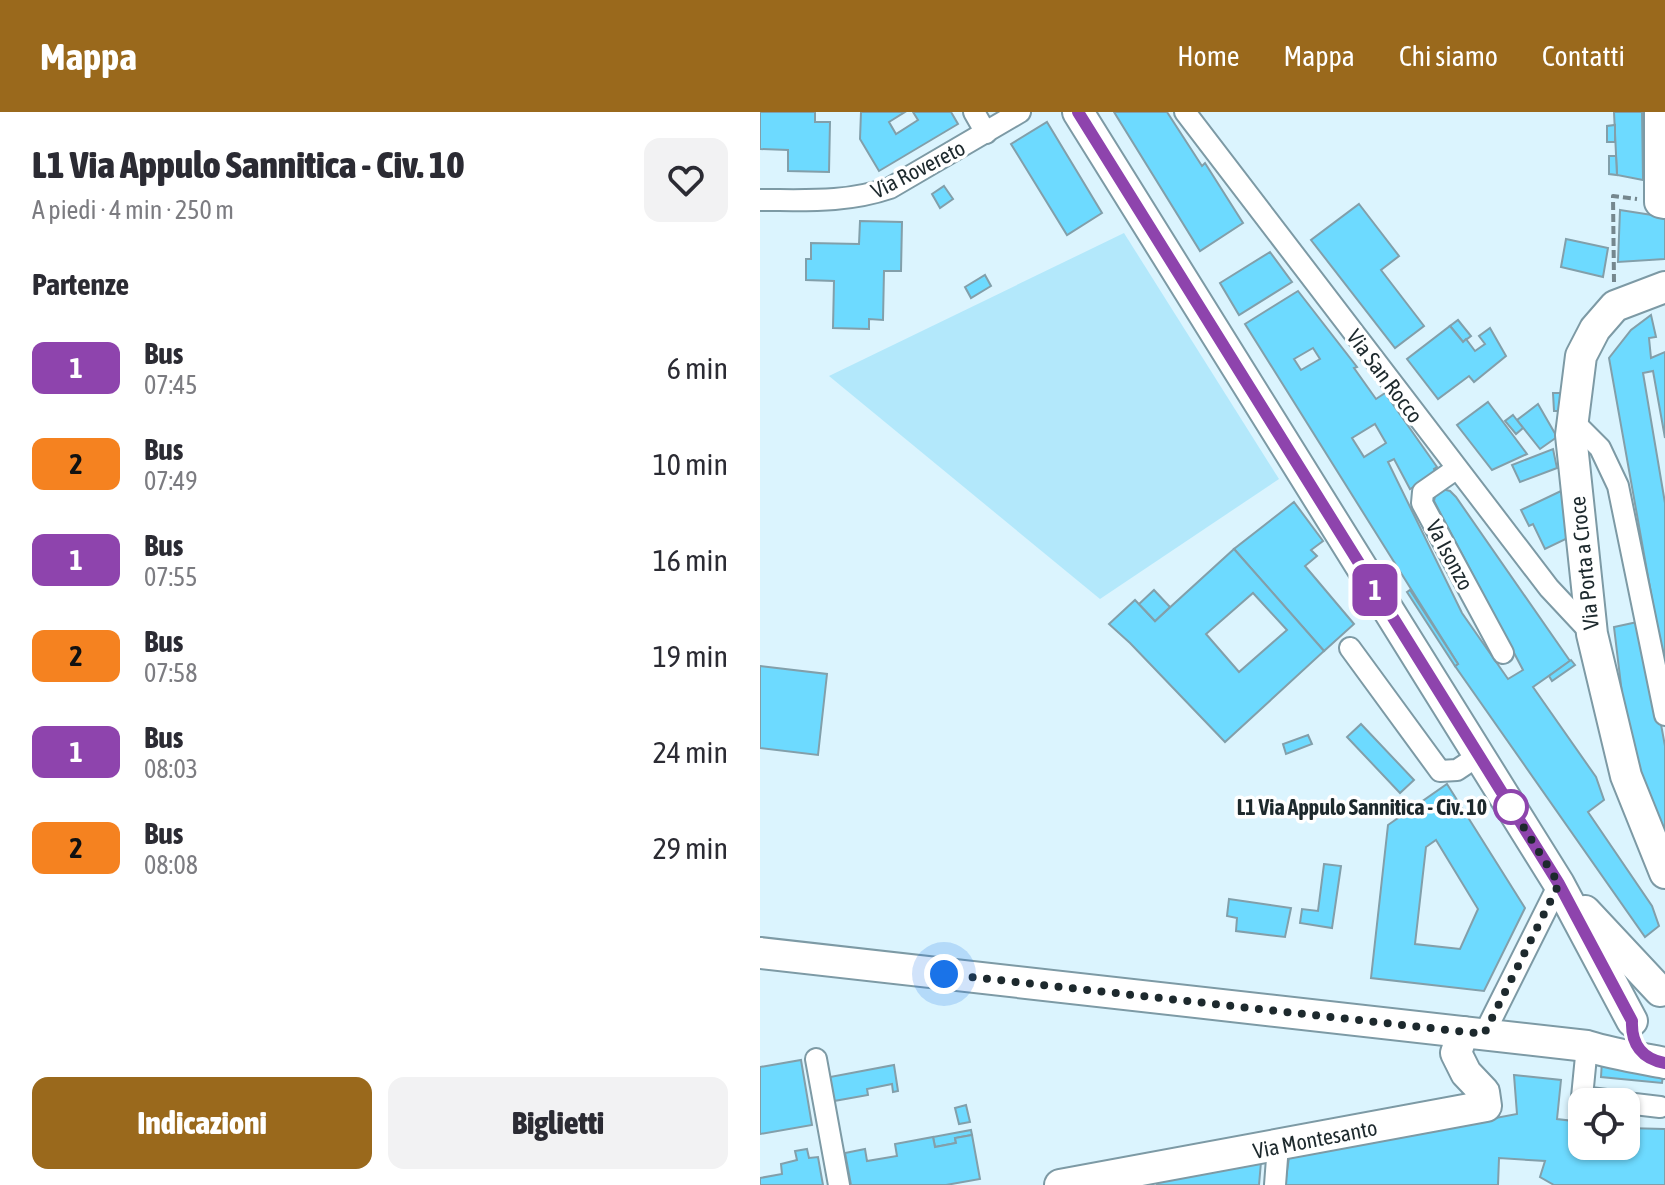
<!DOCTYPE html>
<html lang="it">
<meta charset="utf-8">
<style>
body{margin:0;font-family:"Asap Condensed",sans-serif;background:#f2f2f3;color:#2b2b33;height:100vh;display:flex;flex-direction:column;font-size:30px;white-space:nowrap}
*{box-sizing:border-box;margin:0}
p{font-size:26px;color:#7c7c81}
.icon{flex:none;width:44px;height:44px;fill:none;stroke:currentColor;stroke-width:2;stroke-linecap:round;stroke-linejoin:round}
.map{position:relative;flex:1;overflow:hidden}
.details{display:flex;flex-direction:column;background:#fff;width:760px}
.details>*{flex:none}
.badge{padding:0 16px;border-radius:12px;font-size:28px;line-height:52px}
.tools{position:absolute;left:808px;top:976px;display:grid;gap:16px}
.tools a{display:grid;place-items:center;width:72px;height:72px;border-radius:16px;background:#fff;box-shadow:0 2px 6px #0004;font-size:40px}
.you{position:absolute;width:40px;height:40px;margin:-20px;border:6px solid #fff;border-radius:50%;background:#1a73e8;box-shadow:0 0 0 12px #1a73e833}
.map>.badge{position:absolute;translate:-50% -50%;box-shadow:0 0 0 4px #fff}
h2{padding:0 32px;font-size:30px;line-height:72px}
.round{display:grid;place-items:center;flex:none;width:84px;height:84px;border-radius:16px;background:#f2f2f3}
.summary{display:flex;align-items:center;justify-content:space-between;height:136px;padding:0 32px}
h1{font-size:38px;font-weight:800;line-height:60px}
.cta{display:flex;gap:16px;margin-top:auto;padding:16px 32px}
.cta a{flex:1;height:92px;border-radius:16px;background:#9a691c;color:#fff;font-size:32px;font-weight:800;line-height:92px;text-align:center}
.cta a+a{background:#f2f2f3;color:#2b2b33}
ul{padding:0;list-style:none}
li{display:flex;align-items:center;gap:24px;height:96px;padding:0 32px}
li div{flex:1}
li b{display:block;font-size:30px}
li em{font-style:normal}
li .badge{min-width:88px;font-weight:700;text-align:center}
header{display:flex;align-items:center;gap:48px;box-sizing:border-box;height:112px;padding:0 40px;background:#9a691c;color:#fff}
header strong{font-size:38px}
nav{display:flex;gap:44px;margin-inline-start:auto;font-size:28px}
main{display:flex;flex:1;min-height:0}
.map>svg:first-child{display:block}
.green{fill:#b3e8fb}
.building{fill:#6ddaff;stroke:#829faa;stroke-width:2;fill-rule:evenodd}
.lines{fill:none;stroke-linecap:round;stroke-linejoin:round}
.street-casing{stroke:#7d9aa5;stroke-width:24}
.secondary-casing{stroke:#7d9aa5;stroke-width:34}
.path{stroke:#75878e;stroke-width:4;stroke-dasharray:8 4;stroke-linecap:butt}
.street{stroke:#fff;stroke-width:20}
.secondary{stroke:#fff;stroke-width:30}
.line-casing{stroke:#fff;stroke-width:18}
.line{stroke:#8e44ad;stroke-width:12}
.walk{stroke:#1d292d;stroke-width:8;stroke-dasharray:0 14.4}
.stop-dot{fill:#fff;stroke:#8e44ad;stroke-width:4}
.labels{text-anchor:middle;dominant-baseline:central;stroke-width:7;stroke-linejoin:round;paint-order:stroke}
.street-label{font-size:22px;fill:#1d292d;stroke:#fff}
.stop-label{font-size:22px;font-weight:bold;fill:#1d292d;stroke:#fff;text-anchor:end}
</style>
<header>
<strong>Mappa</strong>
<nav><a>Home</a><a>Mappa</a><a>Chi siamo</a><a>Contatti</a></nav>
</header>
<main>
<section class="details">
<div class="summary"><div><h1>L1 Via Appulo Sannitica - Civ. 10</h1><p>A piedi · 4 min · 250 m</p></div><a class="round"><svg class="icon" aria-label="heart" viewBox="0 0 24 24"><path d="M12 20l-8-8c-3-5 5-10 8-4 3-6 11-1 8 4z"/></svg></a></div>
<h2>Partenze</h2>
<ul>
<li><span class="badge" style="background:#8e44ad;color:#fff">1</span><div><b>Bus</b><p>07:45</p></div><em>6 min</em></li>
<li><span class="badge" style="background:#f58220;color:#111">2</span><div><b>Bus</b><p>07:49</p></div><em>10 min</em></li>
<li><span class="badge" style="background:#8e44ad;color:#fff">1</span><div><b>Bus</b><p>07:55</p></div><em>16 min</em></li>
<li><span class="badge" style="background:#f58220;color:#111">2</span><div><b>Bus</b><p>07:58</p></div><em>19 min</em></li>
<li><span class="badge" style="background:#8e44ad;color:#fff">1</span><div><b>Bus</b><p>08:03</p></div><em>24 min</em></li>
<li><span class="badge" style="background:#f58220;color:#111">2</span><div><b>Bus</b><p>08:08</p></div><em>29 min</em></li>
</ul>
<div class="cta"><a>Indicazioni</a><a>Biglietti</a></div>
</section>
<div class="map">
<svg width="905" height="1073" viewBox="0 0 905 1073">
<rect width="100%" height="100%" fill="#dbf4fe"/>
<polygon class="green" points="364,121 519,367 340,487 69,264"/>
<g class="building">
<polygon points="0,0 55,0 55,10 70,10 69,60 28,59 28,38 0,37"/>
<polygon points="101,0 145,0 129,10 136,22 158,8 153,0 191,0 198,12 119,59 100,27"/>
<polygon points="354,0 407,0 442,54 445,51 483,111 440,139"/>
<polygon points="854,0 882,0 883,68 857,63"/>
<polygon points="287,10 342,101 307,123 251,32"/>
<polygon points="855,13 855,30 847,30 847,14"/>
<polygon points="849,44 856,44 857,63 849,62"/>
<polygon points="184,74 193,87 180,96 172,82"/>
<polygon points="599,92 639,144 621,158 664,214 635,236 551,128"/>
<polygon points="860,98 905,105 905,147 858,150"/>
<polygon points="100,109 142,110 141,159 124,159 123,208 109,207 109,217 73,216 74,169 46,168 46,147 51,147 51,131 99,132"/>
<polygon points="806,127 848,136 843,165 801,155"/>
<polygon points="510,140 532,170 479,203 460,171"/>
<polygon points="225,163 231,174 211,186 205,175"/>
<path d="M538,179L597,255L594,256L616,287L625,281L677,355L674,357L676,362L650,377L634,347L628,350L702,501L748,567L763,558L674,389L676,380L682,377L690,379L696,385L810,549L773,575L836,665L844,688L828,700L892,794L899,814L885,825L695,554L698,552L485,212ZM553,236L560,247L541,258L534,247ZM615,312L626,331L604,345L592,326Z"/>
<polygon points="891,203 896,225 889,226 891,246 905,240 905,326 893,259 883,261 905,391 905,560 849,246 871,218"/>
<polygon points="698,208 711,224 703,230 690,214"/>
<polygon points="690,214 703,230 706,227 715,239 725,232 719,224 730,216 746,244 714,270 709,264 678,287 647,247"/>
<polygon points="793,281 800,281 800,299 794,299"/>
<polygon points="728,290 767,342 732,358 697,313"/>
<polygon points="778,292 797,325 780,337 757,308"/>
<polygon points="753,303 763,316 756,322 745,309"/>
<polygon points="793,337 797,356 760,370 752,353"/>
<polygon points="801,379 812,424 785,437 773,412 769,414 761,398"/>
<polygon points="534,390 563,429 551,438 557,444 545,454 594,512 564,539 474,437"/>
<path d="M474,437L564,539L465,630L370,531L349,512L375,488L395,509ZM493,481L527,518L479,560L446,522Z"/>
<polygon points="394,478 410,495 395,509 379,492"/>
<polygon points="650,478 698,552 695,554 647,480"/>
<polygon points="882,509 905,634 905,721 881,660 864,598 854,515"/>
<polygon points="811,548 815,553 792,569 789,564"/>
<polygon points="0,554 67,562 58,643 0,636"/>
<polygon points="601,612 654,668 640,681 587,625"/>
<polygon points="548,623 552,632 526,642 523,632"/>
<path d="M687,672L765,796L724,879L611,866L628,713ZM676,728L718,797L700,837L655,832L666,735Z"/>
<polygon points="564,752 581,754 572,816 540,811 542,797 558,799"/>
<polygon points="469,787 531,796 525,825 476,819 477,806 467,804"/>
<polygon points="41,948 52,1013 0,1022 0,955"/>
<polygon points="842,948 904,955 902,971 841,965"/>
<polygon points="134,953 138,979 133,980 132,972 107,977 108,983 74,989 70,965"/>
<polygon points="754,963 801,968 797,1007 822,1010 822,1034 866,1034 866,1016 905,1017 905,1073 794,1073 780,1065 785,1049 739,1046 738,1073 525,1073 529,1045 757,1002"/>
<polygon points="206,993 210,1010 199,1012 195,996"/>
<polygon points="211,1018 212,1023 195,1026 196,1031 175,1035 173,1025"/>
<polygon points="212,1023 220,1067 186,1073 91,1073 85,1041 105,1037 107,1049 137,1044 135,1032 173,1025 175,1035 196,1031 195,1026"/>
<polygon points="47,1037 49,1046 58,1045 63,1073 0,1073 0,1066 22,1062 21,1052 37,1048 35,1039"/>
<polygon points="501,1050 499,1073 397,1073 396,1068"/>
</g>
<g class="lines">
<defs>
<g id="street">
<polyline points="214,0 226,21"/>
<polyline points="425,0 789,476 832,522"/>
<path d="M0,88C45,88 86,91 130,76L260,0"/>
<polyline points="813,309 840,336 858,374 905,603"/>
<polyline points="696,357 663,380 662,391 743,541"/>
<polyline points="590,536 680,659 697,658 718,644"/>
<polyline points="724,922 799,772"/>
<polyline points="827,934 822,985 862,990"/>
<polyline points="56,947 79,1073"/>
<polyline points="866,991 900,995"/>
<polyline points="515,1073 518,1033"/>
</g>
<g id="secondary">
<polyline points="318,0 799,772 872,909"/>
<polyline points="900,0 900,90 905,91"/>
<polyline points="905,175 855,194 835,217 821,244 811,323 832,522 866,664 905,761"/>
<polyline points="825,799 900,879"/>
<path d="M0,841L827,934C853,942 879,946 905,951"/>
<polyline points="300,1073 726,994 724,980 706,961 696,941 703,920"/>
</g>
</defs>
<use href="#street" class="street-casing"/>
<use href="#secondary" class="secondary-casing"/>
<polyline class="path" points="854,170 853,84 877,87"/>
<use href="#street" class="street"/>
<use href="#secondary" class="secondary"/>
</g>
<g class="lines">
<defs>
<path id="line" d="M318,0L799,772L872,909C871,932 882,947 905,951"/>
</defs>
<use href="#line" class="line-casing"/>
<use href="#line" class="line"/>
<polyline class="walk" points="184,862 724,922 799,772 751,695"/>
</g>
<circle class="stop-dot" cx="751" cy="695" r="16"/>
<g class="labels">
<g class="street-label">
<text transform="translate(158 57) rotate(-27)">Via Rovereto</text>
<text transform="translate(625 264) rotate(53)">Via San Rocco</text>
<text transform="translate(690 443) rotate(62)">Va Isonzo</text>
<text transform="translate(824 451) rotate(-96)">Via Porta a Croce</text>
<text transform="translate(555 1027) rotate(-11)">Via Montesanto</text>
</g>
<g class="stop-label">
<text x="727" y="695">L1 Via Appulo Sannitica - Civ. 10</text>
</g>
</g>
</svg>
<div class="tools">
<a><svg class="icon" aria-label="locate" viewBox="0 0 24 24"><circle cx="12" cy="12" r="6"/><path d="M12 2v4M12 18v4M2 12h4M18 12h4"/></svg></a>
</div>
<div class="you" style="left:184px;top:862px"></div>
<b class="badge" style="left:615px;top:478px;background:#8e44ad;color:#fff">1</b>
</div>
</main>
